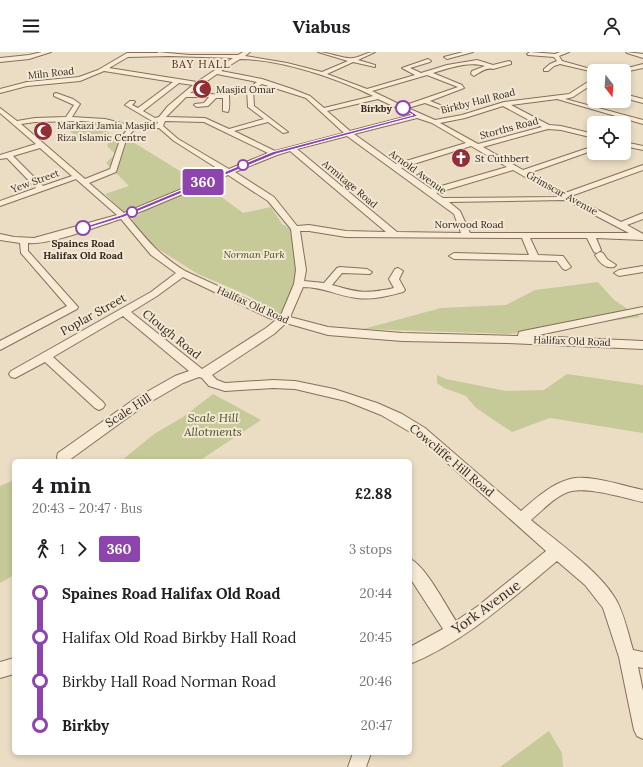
<!DOCTYPE html>
<meta charset="utf-8">
<style>
body{margin:0;font-family:Lora,serif;background:#f2f2f2;color:#202124;height:100vh;display:flex;flex-direction:column;font-size:15px;white-space:nowrap}
*{box-sizing:border-box;margin:0}
p{font-size:13px;color:#757577}
.icon{flex:none;width:22px;height:22px;fill:none;stroke:currentColor;stroke-width:2;stroke-linecap:round;stroke-linejoin:round}
.map{position:relative;flex:1;overflow:hidden}
.sheet{position:absolute;left:12px;top:407px;width:400px;height:296px;display:flex;flex-direction:column;background:#fff;border-radius:6px;box-shadow:0 2px 6px #0003}
.sheet>*{flex:none}
.badge{padding:0 8px;border-radius:3px;font-size:14px;line-height:26px}
.needle{width:26px;rotate:163deg}
.tools{position:absolute;left:587px;top:12px;display:grid;gap:8px}
.tools a{display:grid;place-items:center;width:44px;height:44px;border-radius:6px;background:#fff;box-shadow:0 2px 6px #0003;font-size:20px}
.map>.badge{position:absolute;translate:-50% -50%;box-shadow:0 0 0 2px #fff}
.legs{display:flex;align-items:center;gap:6px;height:44px;padding:0 20px;font-size:13px}
.legs p{margin-inline-start:auto}
.head{display:flex;align-items:center;justify-content:space-between;height:68px;padding:0 20px}
h1{font-size:22px;font-weight:800;line-height:30px}
ul{padding:0 20px;list-style:none}
li{display:flex;align-items:center;gap:14px;height:44px;font-size:15px}
li i{display:grid;place-items:center;width:6px;height:100%;margin:0 5px;background:currentColor}
li i::after{content:'';width:10px;height:10px;margin:-5px;border:3px solid;border-radius:50%;background:#fff}
li p{margin-inline-start:auto}
li:first-child i{background:linear-gradient(#0000 50%,currentColor 0)}
li:last-child i{background:linear-gradient(currentColor 50%,#0000 0)}
header{display:flex;justify-content:space-between;align-items:center;height:52px;padding:0 20px;background:#fff;font-size:18px;font-weight:800}
.map>svg:first-child{display:block}
.green{fill:#c6c998}
.lines{fill:none;stroke-linecap:round;stroke-linejoin:round}
.minor-casing{stroke:#856f5b;stroke-width:2}
.minor{fill:#f7ebd6;fill-rule:evenodd}
.line-1{fill:#8e44ad;stroke:#fff}
.stop-1-dot{fill:#fff;stroke:#8e44ad;stroke-width:2}
.labels{text-anchor:middle;dominant-baseline:central;stroke-width:4;stroke-linejoin:round;paint-order:stroke}
.far-street-label{font-size:10px;fill:#36281f;stroke:#f3e8d3}
.far-poi-label{font-size:10px;fill:#36281f;stroke:#f3e8d3;text-anchor:start}
.far-stop-label{font-size:10px;font-weight:bold;fill:#36281f;stroke:#f3e8d3;text-anchor:end}
.far-park-label{font-size:10px;font-style:italic;fill:#485126;stroke:#f3e8d3}
.far-neighbourhood-label{font-size:11px;letter-spacing:1px;fill:#602a21;stroke:#f3e8d3}
.street-label{font-size:12px;fill:#36281f;stroke:#f3e8d3}
.park-label{font-size:12px;font-style:italic;fill:#485126;stroke:#f3e8d3}
.near-street-label{font-size:14px;fill:#36281f;stroke:#f3e8d3}
</style>
<header><svg class="icon" aria-label="menu" viewBox="0 0 24 24"><path d="M4 6h16M4 12h16M4 18h16"/></svg>Viabus<svg class="icon" aria-label="person" viewBox="0 0 24 24"><circle cx="12" cy="8" r="4"/><path d="M4 21q1-7 8-7t8 7"/></svg></header>
<div class="map">
<svg width="643" height="715" viewBox="0 0 643 715">
<rect width="100%" height="100%" fill="#ebddc4"/>
<g class="green">
<polygon points="96,71 110,82 83,91 70,79"/>
<polygon points="123,83 128,87 196,129 208,135 243,161 271,155 282,172 293,179 298,226 283,264 247,243 198,222 144,188 132,167 152,154 148,150 124,160 105,142 129,134 106,111 115,102 107,94 111,85"/>
<polygon points="598,230 614,248 640,265 509,282 363,277 441,256 506,253 535,238"/>
<polygon points="567,322 643,333 643,381 550,366 512,380 476,356 466,344 444,336 437,331 437,323 446,327 506,339 544,338"/>
<polygon points="213,342 261,368 199,409 121,409 154,382 183,365"/>
<polygon points="14,428 14,523 0,531 0,434"/>
<polygon points="549,679 562,701 563,715 500,715"/>
</g>
<g class="lines">
<defs>
<g id="minor">
<polygon points="42,0 51,0 29,7 0,10 0,6 29,3"/>
<path d="M157,0L189,3H238L243,0H250L245,4L287,11L322,20L348,9L318,0C328,0 346,8 353,6C361,5 366,0 375,0L358,8L375,13V15L353,10L327,22L367,37L415,23L402,16L428,7L431,9L430,10L410,16L421,21L447,13L477,8L493,13L509,9L511,10V12L493,17C486,15 479,21 474,24L471,22L472,19L485,14C469,9 449,16 433,21L462,33L464,36L430,49L445,55V57H441L425,51L408,56L435,68L462,63L504,50L569,42L594,26V31L573,45L565,47L643,68V72L557,47L511,53L549,73L561,74L594,82V86L561,78L548,77L483,95L523,118L594,94V98L529,121L565,141L643,113V118L571,144L621,170L643,161V167L627,173L643,182V188L596,186L601,198L597,201L594,200L587,186H530L538,203L563,204L571,215L566,218L563,217L557,209L454,207L449,204L454,201L529,203L522,186L346,185L309,179H300L306,218L304,229L324,231L337,216L340,215L367,217L372,220L370,222L342,221L332,233C360,241 366,242 394,236L389,227L395,217L398,216L403,219L399,227L405,238L403,240C388,244 373,248 357,246C337,244 325,235 303,235L290,265L328,275L402,281L518,284L519,280L523,279L643,255V261L534,284L643,289V297L507,291L402,289L328,283L286,271L274,282L212,323L217,328L225,331L273,328L295,329L334,337L377,351L402,362L425,376L521,459C535,447 551,432 570,427C590,422 623,434 643,438V450C625,446 589,435 572,439C557,442 543,458 531,468C555,488 599,519 615,546C624,561 628,581 633,598L643,600V616L638,615L643,639V687L637,684L634,678L619,605L603,556L585,533L557,509C511,547 466,589 410,612V595L443,577L410,526V507C425,513 446,554 456,569L478,554L546,499L417,384L381,363L346,349L295,337L273,336L225,339L209,334L202,326L199,325L183,331L145,353L68,409H58L57,405L58,401L136,346L175,324L189,319L123,264L53,305L103,350L105,353L103,356L99,358L95,356L45,310L15,326L11,325L9,322L11,319L151,240L176,221L151,203L121,167C98,174 51,193 28,191V199L78,255L77,257L0,298V289L67,254L21,201L20,191L0,188V182L14,185L34,186L117,163L76,127L0,154V149L36,136L7,106L0,107V103L36,92L0,61V56L17,69L35,66L66,65L74,53L54,44V42L56,41L73,47L80,52L72,65L105,67L137,75L157,72L158,70L152,69L125,53L130,49H134L135,50L132,53L138,56L173,30L104,19L80,29L27,34L0,41V37L27,30L79,25L98,18L127,1H159ZM170,4L233,6L197,30L109,16L128,5ZM240,7C283,8 336,26 373,44L324,56L310,44L292,37L262,27L221,19ZM217,22L257,30L247,37L248,55L264,67L229,77L205,66L166,65L186,45H209L204,51L195,52L194,53L197,55L208,54L216,46H223V59L228,60C230,56 229,46 229,43L190,41ZM427,23L458,35L403,54L372,39ZM179,31L193,33L168,54L159,65L155,66L143,59ZM262,32L306,46L344,81L275,99L234,79L268,70L283,81L288,80L254,54L253,38ZM378,47L412,63L350,79L327,59ZM503,54L542,75L478,92L440,71L465,66ZM417,66L432,71L466,91L396,112L354,82ZM81,69L105,71L128,77L121,85L110,117L85,127L21,72L35,70ZM165,69L204,70L268,101L229,117L178,87L163,74ZM159,76L174,89L223,120L124,161L89,131L116,120L127,85L134,78ZM347,84L454,162L461,181L397,180L297,97ZM471,94L507,115L431,137L401,116ZM40,96L72,124L43,134L13,104ZM290,99L386,180L346,179L309,173L297,174L274,145L235,120L277,103ZM513,118L560,145L443,146L436,141ZM228,123L268,149L291,177L296,218L294,232L281,263L185,219C159,203 147,188 128,165ZM566,148L629,181H470L460,159L449,150ZM183,225L269,266L276,268L266,276L202,317L131,260L157,244Z"/>
<polygon points="463,0 473,0 447,7 444,5"/>
<polygon points="530,0 555,2 560,0 569,0 559,4 562,9 598,19 594,19 594,20 560,12 554,14 548,19 544,19 544,17 550,12 557,9 554,5 528,3 527,2"/>
<polygon points="626,0 643,2 643,6 627,1"/>
<polygon points="643,12 643,16 624,20 616,19"/>
<polygon points="624,42 643,47 643,51 624,46"/>
<polygon points="624,90 643,94 643,98 624,94"/>
<path d="M600,200L603,201L607,207L616,213L614,215C605,217 599,210 595,203Z"/>
<polygon points="643,214 643,220 619,224 614,221 619,218"/>
<polygon points="14,606 14,622 0,626 0,610"/>
<polygon points="353,701 371,701 366,715 348,715"/>
</g>
</defs>
<use href="#minor" class="minor-casing"/>
<use href="#minor" class="minor"/>
</g>
<polygon class="line-1" points="402,55 405,55 418,64 276,102 124,165 85,177 80,176 121,163 272,100 413,63 402,57"/>
<defs>
<symbol id="mosque-disc" viewBox="-11 -11 22 22"><circle r="9.5" fill="#902f35" stroke="#f3e8d3"/><path d="M3.5-4.9A6 6 0 1 0 3.5 4.9A5 5 0 1 1 3.5-4.9Z" fill="#fff"/></symbol>
<symbol id="church-disc" viewBox="-11 -11 22 22"><circle r="9.5" fill="#902f35" stroke="#f3e8d3"/><path d="M-1.2-6h2.4v3.5h3.3v2.4h-3.3V6h-2.4V-.1h-3.3v-2.4h3.3Z" fill="#fff"/></symbol>
</defs>
<g fill-rule="evenodd">
<use href="#mosque-disc" x="191" y="26" width="22" height="22"/>
<use href="#mosque-disc" x="32" y="68" width="22" height="22"/>
<use href="#church-disc" x="450" y="95" width="22" height="22"/>
</g>
<g class="stop-1-dot">
<circle cx="403" cy="56" r="7"/>
<circle cx="243" cy="113" r="5"/>
<circle cx="132" cy="160" r="5"/>
<circle cx="83" cy="176" r="7"/>
</g>
<g class="labels">
<g class="far-street-label">
<text transform="translate(51 21) rotate(-6)">Miln Road</text>
<text transform="translate(478 49) rotate(-14)">Birkby Hall Road</text>
<text transform="translate(509 76) rotate(-15)">Storths Road</text>
<text transform="translate(418 120) rotate(36)">Arnold Avenue</text>
<text transform="translate(35 129) rotate(-20)">Yew Street</text>
<text transform="translate(350 132) rotate(40)">Armitage Road</text>
<text transform="translate(562 141) rotate(29)">Grimscar Avenue</text>
<text x="469" y="172">Norwood Road</text>
<text transform="translate(253 253) rotate(24)">Halifax Old Road</text>
<text transform="translate(572 289) rotate(2)">Halifax Old Road</text>
</g>
<g class="far-poi-label">
<text x="216" y="37">Masjid Omar</text>
<text x="57" y="73">Markazi Jamia Masjid<tspan x="57" dy="12">Riza Islamic Centre</tspan></text>
<text x="475" y="106">St Cuthbert</text>
</g>
<g class="far-stop-label">
<text x="392" y="56">Birkby</text>
<text x="83" y="191" text-anchor="middle">Spaines Road<tspan x="83" dy="12">Halifax Old Road</tspan></text>
</g>
<g class="far-park-label">
<text x="254" y="202">Norman Park</text>
</g>
<g class="far-neighbourhood-label">
<text x="201" y="12">BAY HALL</text>
</g>
<g class="street-label">
<text transform="translate(93 262) rotate(-29)">Poplar Street</text>
<text transform="translate(172 282) rotate(39)">Clough Road</text>
<text transform="translate(128 358) rotate(-33)">Scale Hill</text>
<text transform="translate(452 408) rotate(40)">Cowcliffe Hill Road</text>
</g>
<g class="park-label">
<text x="213" y="365">Scale Hill<tspan x="213" dy="14">Allotments</tspan></text>
</g>
<g class="near-street-label">
<text transform="translate(486 555) rotate(-36)">York Avenue</text>
</g>
</g>
</svg>
<div class="tools">
<a><svg class="needle" viewBox="-14 -14 28 28"><path d="M0-13l5 13h-10z" fill="#e53935"/><path d="M0 13l5-13h-10z" fill="#757577"/></svg></a>
<a><svg class="icon" aria-label="locate" viewBox="0 0 24 24"><circle cx="12" cy="12" r="6"/><path d="M12 2v4M12 18v4M2 12h4M18 12h4"/></svg></a>
</div>
<b class="badge" style="left:203px;top:130px;background:#8e44ad;color:#fff">360</b>
<section class="sheet">
<div class="head"><div><h1>4 min</h1><p>20:43 – 20:47 · Bus</p></div><b>£2.88</b></div>
<div class="legs"><svg class="icon" aria-label="walk" viewBox="0 0 24 24"><circle cx="13" cy="4" r="2"/><path d="M13 8l-2 6 4 7M11 14l-3 7M7 12l3-4h3l4 4"/></svg>1<svg class="icon" aria-label="forward" viewBox="0 0 24 24"><path d="M9 5l7 7-7 7"/></svg><b class="badge" style="background:#8e44ad;color:#fff">360</b><p>3 stops</p></div>
<ul>
<li><i style="color:#8e44ad"></i><b>Spaines Road Halifax Old Road</b><p>20:44</p></li>
<li><i style="color:#8e44ad"></i><span>Halifax Old Road Birkby Hall Road</span><p>20:45</p></li>
<li><i style="color:#8e44ad"></i><span>Birkby Hall Road Norman Road</span><p>20:46</p></li>
<li><i style="color:#8e44ad"></i><b>Birkby</b><p>20:47</p></li>
</ul>
</section>
</div>
